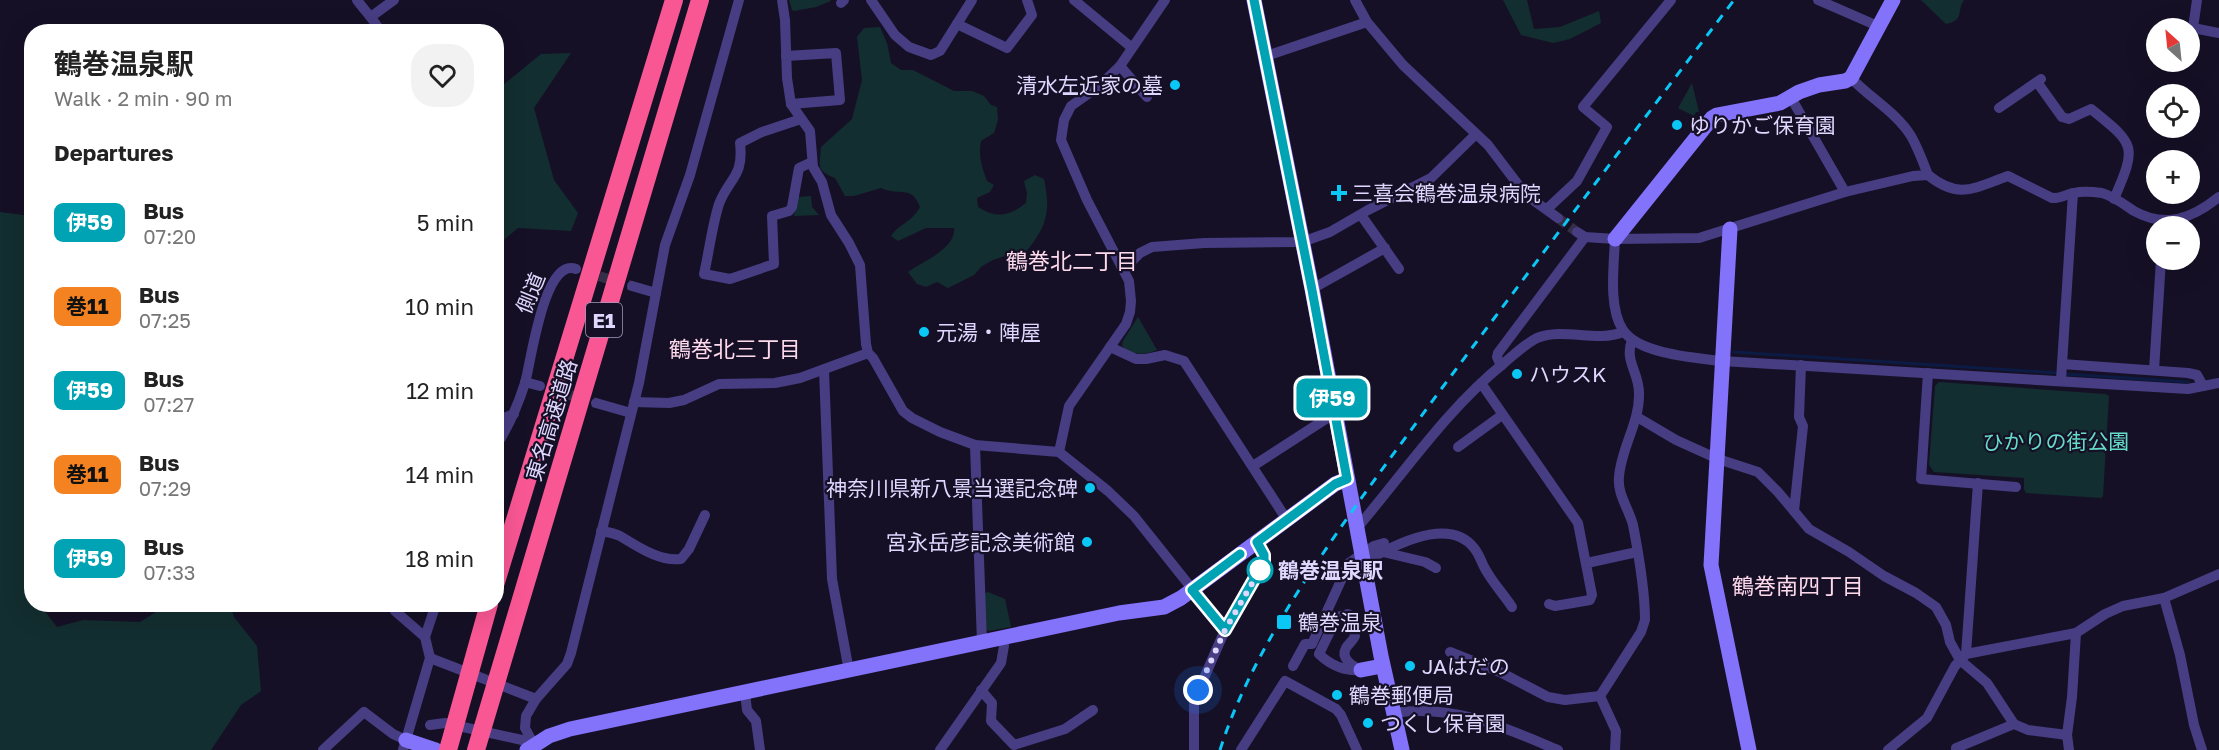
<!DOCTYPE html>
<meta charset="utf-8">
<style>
body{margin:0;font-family:"Golos Text","Noto Sans JP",sans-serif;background:#f2f2f2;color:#222;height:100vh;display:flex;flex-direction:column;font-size:22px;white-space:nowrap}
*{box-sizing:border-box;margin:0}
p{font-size:20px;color:#767676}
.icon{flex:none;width:33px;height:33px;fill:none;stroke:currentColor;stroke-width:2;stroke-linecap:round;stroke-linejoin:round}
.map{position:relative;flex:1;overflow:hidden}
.panel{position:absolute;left:24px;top:24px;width:480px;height:588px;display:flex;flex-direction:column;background:#fff;border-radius:24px;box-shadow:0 6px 24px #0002}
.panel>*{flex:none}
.badge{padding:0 12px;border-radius:9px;font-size:21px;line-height:39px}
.needle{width:39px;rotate:333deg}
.buttons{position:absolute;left:2146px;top:18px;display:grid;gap:12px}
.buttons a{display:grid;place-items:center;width:54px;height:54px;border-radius:50%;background:#fff;box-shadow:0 6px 24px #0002;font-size:30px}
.you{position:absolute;width:30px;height:30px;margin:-15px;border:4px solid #fff;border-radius:50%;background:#1a73e8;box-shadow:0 0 0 9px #1a73e833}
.map>.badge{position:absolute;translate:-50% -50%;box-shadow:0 0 0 3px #fff}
h2{padding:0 30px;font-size:22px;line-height:54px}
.round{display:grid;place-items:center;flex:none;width:63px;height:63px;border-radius:24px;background:#f2f2f2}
.headline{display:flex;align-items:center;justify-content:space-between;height:102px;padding:0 30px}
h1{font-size:28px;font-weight:700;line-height:45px}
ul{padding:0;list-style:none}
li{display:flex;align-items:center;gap:18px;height:84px;padding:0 30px}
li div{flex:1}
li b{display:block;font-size:22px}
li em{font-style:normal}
li .badge{min-width:66px;font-weight:700;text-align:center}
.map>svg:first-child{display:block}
.green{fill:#132e30}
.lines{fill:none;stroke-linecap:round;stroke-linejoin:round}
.stream{stroke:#0c1b43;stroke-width:3}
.street-tunnel{stroke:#342e46;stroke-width:10;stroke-dasharray:10 5;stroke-linecap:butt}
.street{stroke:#473d83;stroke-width:10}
.secondary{stroke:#8372fa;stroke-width:15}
.highway{stroke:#f95794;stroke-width:18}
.rail{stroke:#0ac7f6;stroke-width:3;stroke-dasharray:9 8;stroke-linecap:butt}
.line-casing{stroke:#fff;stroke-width:14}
.line{stroke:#00a3b4;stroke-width:9}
.walk{stroke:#dfd7fe;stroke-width:6;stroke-dasharray:0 10.8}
.poi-dot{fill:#0ac7f6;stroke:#161026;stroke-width:2}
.stop-dot{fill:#fff;stroke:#00a3b4;stroke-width:3}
.labels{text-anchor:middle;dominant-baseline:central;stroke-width:4.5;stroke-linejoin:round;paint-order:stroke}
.shield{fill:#161026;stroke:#a39bbd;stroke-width:1.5}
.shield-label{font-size:20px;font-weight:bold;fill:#dfd7fe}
.poi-label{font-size:21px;fill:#dfd7fe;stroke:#161026;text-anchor:start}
.street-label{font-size:21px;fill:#dfd7fe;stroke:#161026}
.park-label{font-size:21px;fill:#65dcca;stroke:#161026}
.stop-label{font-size:21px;font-weight:bold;fill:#dfd7fe;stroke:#161026;text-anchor:start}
.neighbourhood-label{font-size:22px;fill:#fed9ec;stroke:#161026}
</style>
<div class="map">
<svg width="2219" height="750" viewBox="0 0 2219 750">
<rect width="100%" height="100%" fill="#161026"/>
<g class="green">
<polygon points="789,0 830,0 831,1 816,7 794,11 792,10"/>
<polygon points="1503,0 1527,0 1534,29 1560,27 1599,11 1601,23 1570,39 1553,43 1521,35"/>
<path d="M1921,0H1964C1956,12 1965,20 1946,24Z"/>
<path d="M880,27L887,43L891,63L901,70H913L954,91H972L984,96L991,105L997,107L998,120L994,133L981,141C978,156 982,167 987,181L994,185L990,192L977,198L978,207C996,219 1010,216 1026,203L1027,193L1024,181L1035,175L1044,179C1052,216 1045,230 1020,259L1008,255L993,260L982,266L974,275L948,288L937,282L926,287L917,284L908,272C923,261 956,249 954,228H926L898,241L891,236C901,222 910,224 920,207C911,184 901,197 881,188L854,196H845L835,178C815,170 820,167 821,147L852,119L862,80L857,37L864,28Z"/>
<polygon points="571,53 534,108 554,180 578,213 571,231 518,228 497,246 497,90 541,54"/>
<polygon points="1692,83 1699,112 1696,112 1694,116 1678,108"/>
<polygon points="811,196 812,207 819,215 794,216 798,197"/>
<polygon points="0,212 31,216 32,536 30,537 32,604 40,605 57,627 83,620 140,622 164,607 164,605 230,605 234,617 257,646 261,691 241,705 211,750 0,750"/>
<path d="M1138,317L1157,350C1144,355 1133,356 1122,346L1123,341Z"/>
<polygon points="1939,382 2105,394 2109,396 2103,496 2101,498 2026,493 2024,489 2024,478 1934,472 1929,465 1935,386"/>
<polygon points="988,592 1005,599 1011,627 988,631 985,628 983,594"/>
</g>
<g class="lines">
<g class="stream">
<polyline points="1734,352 2059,373"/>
<polyline points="2065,374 2188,382"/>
</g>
<g class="street-tunnel">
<polyline points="1558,218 1577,232"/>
<polyline points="585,272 632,286"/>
<polyline points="550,389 596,403"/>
</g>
<g class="street">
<path d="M357,0C365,11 374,20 381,32"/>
<polyline points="782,0 785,20 787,78 791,104 810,131 813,167 822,182 831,215 849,243 860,265 866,344 868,353 873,358 903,411 912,418 940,432 975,445 1059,452 1108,491 1134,516 1225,630"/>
<polyline points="871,0 895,35 909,47 931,55 940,51 972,0"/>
<polyline points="1074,0 1131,47"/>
<polyline points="1355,0 1367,22 1403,65 1488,145 1526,195 1558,218"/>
<polyline points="1818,0 1880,27"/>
<polyline points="2197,0 2193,28 2219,33"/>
<polyline points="841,3 844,0"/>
<polyline points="372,16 394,0"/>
<polyline points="957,24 1007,48 1032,15 1027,0"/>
<polyline points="786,56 836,53 840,100 791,104"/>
<polyline points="1266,56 1367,22"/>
<polyline points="1120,66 1147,97"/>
<path d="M1851,78C1870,98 1897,113 1911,136C1918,148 1923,162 1928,175"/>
<path d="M2037,82L2062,117L2069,119L2091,109C2136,145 2137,146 2114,199"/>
<polyline points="1790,96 1845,192"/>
<polyline points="1999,108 2041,79"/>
<path d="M801,119L762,132L740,143C744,177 729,178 719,204C712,226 709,252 704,274L730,279L774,264L772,216L789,211L792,207L799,168L812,162"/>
<polyline points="1547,209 1577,181 1607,127 1583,107 1671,0"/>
<polyline points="1361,215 1399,269"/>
<path d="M1577,232L1585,237L1615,239L1699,238L1845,192L1913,176L1928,175C1959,200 1974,188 2008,176L2052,198C2060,199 2066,194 2074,193C2082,191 2094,192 2102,193C2113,196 2125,205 2134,211C2166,229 2193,218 2219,197"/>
<path d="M1615,239C1614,265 1608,308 1623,330C1638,354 1696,358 1722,361L2188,389L2219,383"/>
<polyline points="1121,266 1128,265 1140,253 1152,247 1204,243 1302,242 1330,232 1368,210 1431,178 1476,134"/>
<polyline points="632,286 656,293"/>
<polyline points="1312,289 1385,248"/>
<polyline points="1110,347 1136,359 1146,359 1165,355 1184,361 1287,520"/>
<polyline points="2062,364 2188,373 2197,375 2203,386"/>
<polyline points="1501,366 1497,357 1498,353 1585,237"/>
<polyline points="824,370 832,579 849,671"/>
<polyline points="2154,370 2161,260"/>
<polyline points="1928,373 1921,479 2016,487"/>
<polyline points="2061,380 2073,193"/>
<polyline points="525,382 540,386"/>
<polyline points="1481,383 1578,523 1592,595 1590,600 1555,606 1549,604"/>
<polyline points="634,402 669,403 684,400 719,384 775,383 800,378 868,353"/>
<polyline points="596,403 631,413"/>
<polyline points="1637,417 1676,440 1718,459 1758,472 1778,492 1809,529 1849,552 1884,576 1916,593 1936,607 1946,625 1950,642 1960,660 1987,683 2014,724 2028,730 2067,735"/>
<polyline points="496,421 514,414"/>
<polyline points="975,445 982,643"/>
<path d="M496,446C509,426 518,405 525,383C531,362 544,257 576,269"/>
<polyline points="1458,447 1502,415"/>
<polyline points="1059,452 1069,406 1126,324 1130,312 1131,301 1129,281 1087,200 1061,140 1064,120 1071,106 1098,87 1120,66 1165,0"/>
<polyline points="1253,466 1335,413"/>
<polyline points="1794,511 1803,426 1799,417 1801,365"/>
<path d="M1357,528C1405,472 1446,410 1504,363C1515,354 1525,344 1537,338C1565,327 1596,343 1623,332"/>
<path d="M601,531C607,532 614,533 620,536C637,546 659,562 681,559L689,549L705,515"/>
<path d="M1383,552C1408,539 1452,520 1474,548C1480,555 1482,565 1487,572C1494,584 1504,595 1512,607"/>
<polyline points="1364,561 1383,552 1425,562 1436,568"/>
<polyline points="1587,563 1637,552"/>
<polyline points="2164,598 2180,655 2194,725 2202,750"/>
<polyline points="397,604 395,611 425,637 430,658 403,750"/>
<path d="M1348,614L1351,616L1355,636C1353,641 1348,644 1346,648C1340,659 1353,666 1361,670C1346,672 1330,665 1319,654L1337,617Z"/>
<polyline points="425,637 436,604"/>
<polyline points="1450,652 1500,672 1548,697 1565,700 1600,696"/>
<polyline points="1966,654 1978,483"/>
<polyline points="430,658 536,699"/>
<polyline points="1293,666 1305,644 1312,644 1349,563 1374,546 1384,543"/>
<polyline points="981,690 992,703 991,721 1014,745 1065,729 1093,710"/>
<polyline points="745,693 747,710 756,721 760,750"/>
<path d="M1600,696L1641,632L1645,620C1645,589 1639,556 1633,525C1629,509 1617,494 1619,477C1621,448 1640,422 1639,393C1639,372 1624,361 1632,340"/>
<polyline points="1600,696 1616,731 1615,750"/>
<path d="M1393,713C1455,704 1503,727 1558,750"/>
<polyline points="430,725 445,723 522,740"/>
<polyline points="534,745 525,728 526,716 536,699 567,664 571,653 639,383 665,245 690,175 739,0"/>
<polyline points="323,750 364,712 393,734 406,740"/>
<polyline points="940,750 1001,663 1004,646 1003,638"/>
<polyline points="1194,750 1194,701 1225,630 1261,568 1264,555 1257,542"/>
<polyline points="1241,750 1285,681 1336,709 1341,715 1357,750"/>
<polyline points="1888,750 1927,718 1955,666 1966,654 2076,633"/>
<polyline points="1956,750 1956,748 2014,724"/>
<polyline points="2069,750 2067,735 2072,697 2076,633 2105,614 2123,606 2164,598 2219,574"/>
</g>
<g class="secondary">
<polyline points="1254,0 1312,289 1381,656 1402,750"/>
<polyline points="1730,229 1711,565 1749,750"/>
<polyline points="1615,239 1712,118 1717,115 1780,103 1799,92 1819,85 1845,81 1851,78 1893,0"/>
<polyline points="1361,670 1382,666"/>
<polyline points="406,740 436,750"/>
<polyline points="527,750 549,736 570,729 1119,613 1164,607 1181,598 1335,484 1347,479"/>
</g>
<g class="highway">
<polyline points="496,582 674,0"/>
<polyline points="448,750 489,604"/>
<polyline points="476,750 700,0"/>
</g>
<path class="rail" d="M1220,750C1236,699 1262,651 1289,606C1336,530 1389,460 1442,388C1539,258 1636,129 1734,0"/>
</g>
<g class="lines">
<defs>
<polyline id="line" points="1240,554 1192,590 1225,630 1264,562 1264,555 1257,542 1335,484 1347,479 1312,290 1254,0"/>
</defs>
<use href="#line" class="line-casing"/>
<use href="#line" class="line"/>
<polyline class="walk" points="1198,690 1225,630 1261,568 1260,570"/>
</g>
<g class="poi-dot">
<circle cx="1175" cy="85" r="6"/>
<circle cx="1677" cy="125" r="6"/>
<path d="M1336 184h6v6h6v6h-6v6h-6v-6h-6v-6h6z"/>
<circle cx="924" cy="332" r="6"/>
<circle cx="1517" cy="374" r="6"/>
<circle cx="1090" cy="488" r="6"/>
<circle cx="1087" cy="542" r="6"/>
<rect x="1276" y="614" width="16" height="16" rx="3"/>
<circle cx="1410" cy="666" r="6"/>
<circle cx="1337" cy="695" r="6"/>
<circle cx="1368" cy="723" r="6"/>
</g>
<circle class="stop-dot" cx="1260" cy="570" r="12"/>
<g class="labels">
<rect class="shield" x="586" y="303" width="36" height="34" rx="4.5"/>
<g class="shield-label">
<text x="604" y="320">E1</text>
</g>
<g class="poi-label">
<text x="1163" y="85" text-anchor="end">清水左近家の墓</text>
<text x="1689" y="125">ゆりかご保育園</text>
<text x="1352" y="193">三喜会鶴巻温泉病院</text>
<text x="936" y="332">元湯・陣屋</text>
<text x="1529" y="374">ハウスK</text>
<text x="1078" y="488" text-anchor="end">神奈川県新八景当選記念碑</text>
<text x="1075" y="542" text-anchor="end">宮永岳彦記念美術館</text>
<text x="1298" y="622">鶴巻温泉</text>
<text x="1422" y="666">JAはだの</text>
<text x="1349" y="695">鶴巻郵便局</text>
<text x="1380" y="723">つくし保育園</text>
</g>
<g class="street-label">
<text transform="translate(530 293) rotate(-68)">側道</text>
<text transform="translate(551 420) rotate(-73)">東名高速道路</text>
</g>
<g class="park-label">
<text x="2056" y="441">ひかりの街公園</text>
</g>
<g class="stop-label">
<text x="1278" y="570">鶴巻温泉駅</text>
</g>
<g class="neighbourhood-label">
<text x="1072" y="260">鶴巻北二丁目</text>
<text x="735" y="348">鶴巻北三丁目</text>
<text x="1798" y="585">鶴巻南四丁目</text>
</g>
</g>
</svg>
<div class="buttons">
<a><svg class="needle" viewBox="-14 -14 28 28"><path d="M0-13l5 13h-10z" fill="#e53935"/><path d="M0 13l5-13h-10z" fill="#767676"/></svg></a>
<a><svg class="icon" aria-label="locate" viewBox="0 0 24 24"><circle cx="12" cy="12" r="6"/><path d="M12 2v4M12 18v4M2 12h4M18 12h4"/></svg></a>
<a>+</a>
<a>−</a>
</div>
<div class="you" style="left:1198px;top:690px"></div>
<b class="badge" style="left:1332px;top:398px;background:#00a3b4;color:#fff">伊59</b>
<section class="panel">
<div class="headline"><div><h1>鶴巻温泉駅</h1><p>Walk · 2 min · 90 m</p></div><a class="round"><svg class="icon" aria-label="heart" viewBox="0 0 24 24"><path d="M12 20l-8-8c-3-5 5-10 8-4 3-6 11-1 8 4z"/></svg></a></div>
<h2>Departures</h2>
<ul>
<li><span class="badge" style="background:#00a3b4;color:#fff">伊59</span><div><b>Bus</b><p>07:20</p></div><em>5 min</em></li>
<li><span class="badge" style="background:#f58220;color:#111">巻11</span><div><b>Bus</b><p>07:25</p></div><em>10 min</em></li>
<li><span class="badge" style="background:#00a3b4;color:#fff">伊59</span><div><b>Bus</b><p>07:27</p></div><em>12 min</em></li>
<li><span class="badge" style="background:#f58220;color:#111">巻11</span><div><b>Bus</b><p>07:29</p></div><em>14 min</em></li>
<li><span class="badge" style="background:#00a3b4;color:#fff">伊59</span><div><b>Bus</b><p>07:33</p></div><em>18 min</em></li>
</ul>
</section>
</div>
